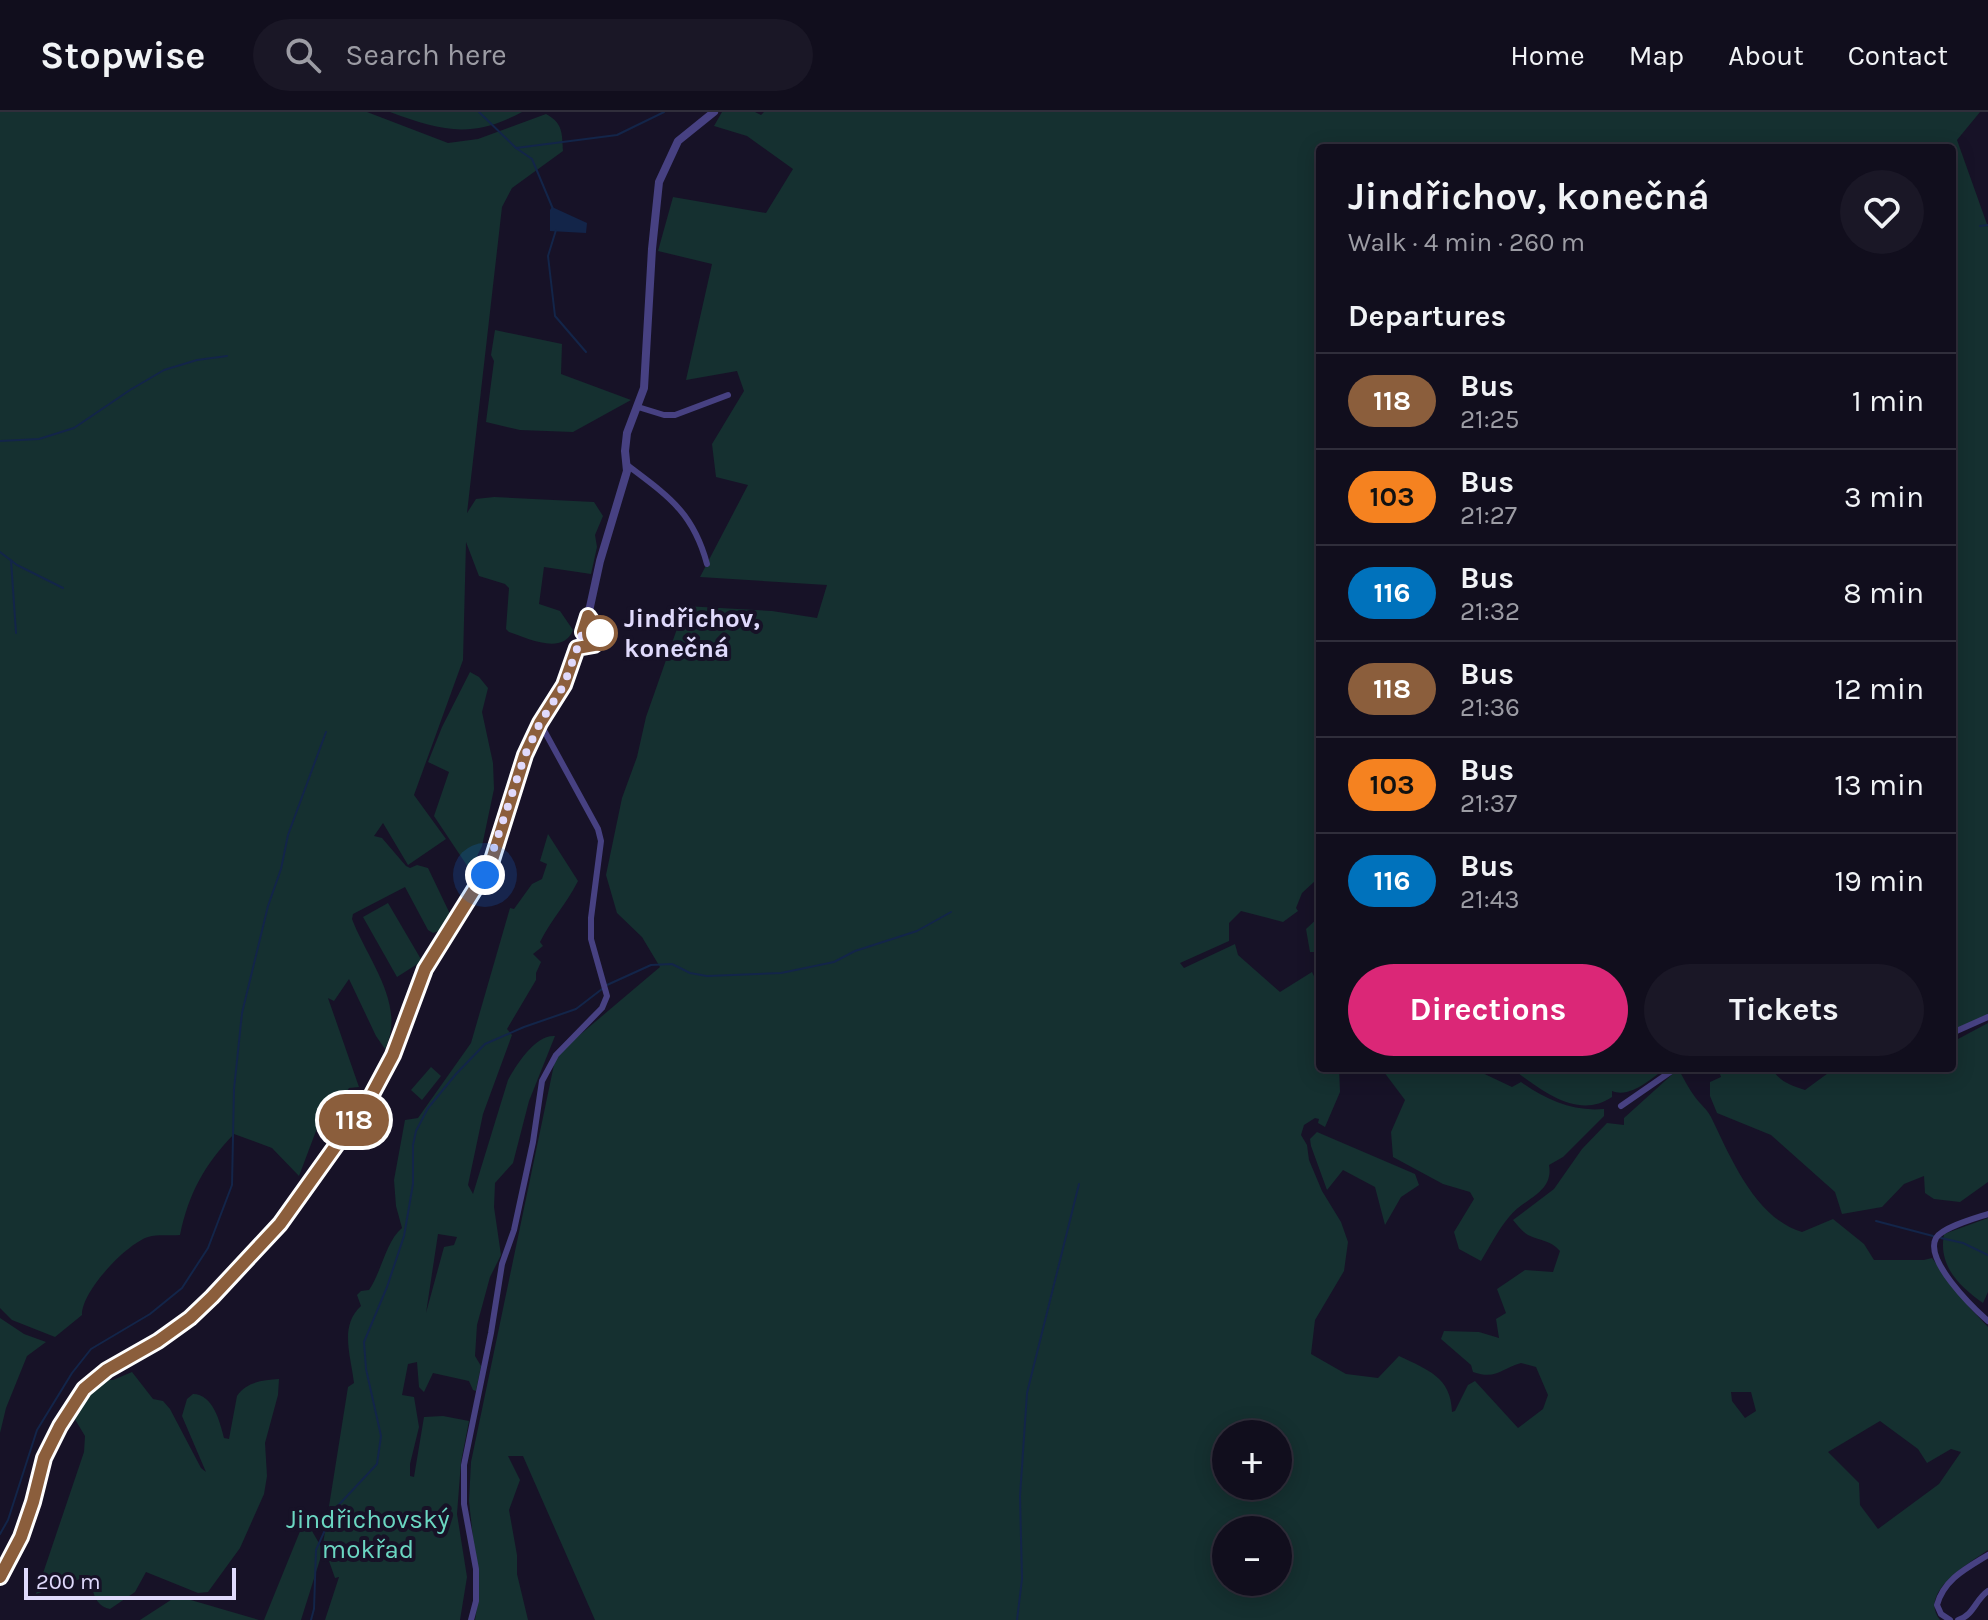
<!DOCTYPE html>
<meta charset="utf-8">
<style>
body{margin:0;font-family:Karla,sans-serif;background:#1a1726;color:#f1f3f6;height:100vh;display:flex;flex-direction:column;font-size:30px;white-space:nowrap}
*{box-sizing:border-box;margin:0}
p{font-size:26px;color:#9c9ca4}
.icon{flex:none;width:44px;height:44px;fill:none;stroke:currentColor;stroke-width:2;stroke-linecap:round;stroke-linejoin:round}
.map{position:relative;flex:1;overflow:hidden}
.side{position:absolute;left:1316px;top:32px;width:640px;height:928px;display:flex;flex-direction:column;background:#110e1d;border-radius:8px;box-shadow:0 4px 20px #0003,0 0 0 2px #302e3b}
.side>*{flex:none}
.badge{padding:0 16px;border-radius:26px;font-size:28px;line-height:52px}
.fabs{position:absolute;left:1212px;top:1308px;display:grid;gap:16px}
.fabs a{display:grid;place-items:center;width:80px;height:80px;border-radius:50%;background:#110e1d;box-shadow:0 4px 20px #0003,0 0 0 2px #302e3b;font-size:40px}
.scale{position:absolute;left:24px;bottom:20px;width:212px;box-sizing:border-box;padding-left:8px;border:4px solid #e0dafc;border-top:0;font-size:22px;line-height:28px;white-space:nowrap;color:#e0dafc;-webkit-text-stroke:6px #171227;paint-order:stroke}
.you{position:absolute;width:40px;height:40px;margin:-20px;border:6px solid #fff;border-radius:50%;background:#1a73e8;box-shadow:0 0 0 12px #1a73e833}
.map>.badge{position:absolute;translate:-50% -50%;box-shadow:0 0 0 4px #fff}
h2{padding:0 32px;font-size:30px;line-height:72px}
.round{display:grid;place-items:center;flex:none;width:84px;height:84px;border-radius:42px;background:#1a1726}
.overview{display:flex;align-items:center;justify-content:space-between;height:136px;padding:0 32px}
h1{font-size:38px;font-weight:700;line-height:60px}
.cta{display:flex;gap:16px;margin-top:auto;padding:16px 32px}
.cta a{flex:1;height:92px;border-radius:48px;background:#db2777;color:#fff;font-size:32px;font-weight:700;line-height:92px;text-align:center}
.cta a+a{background:#1a1726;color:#f1f3f6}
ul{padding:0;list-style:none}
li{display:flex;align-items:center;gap:24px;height:96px;padding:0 32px;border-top:2px solid #302e3b}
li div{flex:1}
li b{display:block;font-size:30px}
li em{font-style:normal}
li .badge{min-width:88px;font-weight:700;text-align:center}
header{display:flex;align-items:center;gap:48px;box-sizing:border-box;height:112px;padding:0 40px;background:#110e1d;border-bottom:2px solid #302e3b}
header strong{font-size:38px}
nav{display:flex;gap:44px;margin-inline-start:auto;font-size:28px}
.search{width:560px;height:72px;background:#1a1726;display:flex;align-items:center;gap:20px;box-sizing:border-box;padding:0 28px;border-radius:44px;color:#9c9ca4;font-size:30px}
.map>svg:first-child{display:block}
.green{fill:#153030;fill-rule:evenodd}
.water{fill:#132549}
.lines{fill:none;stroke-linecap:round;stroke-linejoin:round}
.stream{stroke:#132549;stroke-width:2}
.minor{stroke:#474182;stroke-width:6}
.tertiary{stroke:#474182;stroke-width:8}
.line-casing{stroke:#fff;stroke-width:18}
.line{stroke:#8b5e3c;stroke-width:12}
.walk{stroke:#e0dafc;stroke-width:8;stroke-dasharray:0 14.4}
.stop-dot{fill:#fff;stroke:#8b5e3c;stroke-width:4}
.labels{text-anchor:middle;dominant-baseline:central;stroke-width:8;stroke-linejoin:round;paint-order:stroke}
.stop-label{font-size:26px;font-weight:bold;fill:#e0dafc;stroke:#171227;text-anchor:start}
.park-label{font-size:26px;fill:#6bd7c2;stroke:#171227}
</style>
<header>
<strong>Stopwise</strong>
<div class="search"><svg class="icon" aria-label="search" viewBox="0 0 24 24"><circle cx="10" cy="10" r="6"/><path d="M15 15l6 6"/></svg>Search here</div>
<nav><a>Home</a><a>Map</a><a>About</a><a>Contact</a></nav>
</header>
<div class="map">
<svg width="1988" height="1508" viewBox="0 0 1988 1508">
<rect width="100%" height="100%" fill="#171227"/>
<g class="green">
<path d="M0,0H367L448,31L478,27L546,2C563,11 562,21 563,39L512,76L502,95L467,401L476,387L494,385L594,390L603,404L595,423L597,435L591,462L544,455L539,492L560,499L573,518C563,544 527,526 509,520L506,517L509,476L505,472L479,464L466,430L463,548L414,683L446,727L408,753L383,711L374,724L382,726L406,754L410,756L417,753L428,756L451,804L439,819L433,821L428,818L405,775L353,802L352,807C367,847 407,893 385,937L376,924L349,867L334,889L328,886L359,975L349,976L331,1006L322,1003L299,1064L272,1036L234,1022C204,1053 189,1081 180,1123C170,1124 158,1122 148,1125C126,1132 81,1180 82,1203L55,1225L12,1208L0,1196Z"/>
<path d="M390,0H522C472,27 441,19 390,0Z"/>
<path d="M722,0H755L761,3L764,0H1980L1957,28L1988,115V903L1952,920V36H1320V772L1315,769L1302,781L1296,796L1298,799L1283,810L1241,799L1229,811V829L1180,851L1184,856L1235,832L1238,843L1280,880L1312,860L1320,877V956H1339L1340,980L1325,1015L1318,1011L1319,1007L1315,1006L1304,1013L1301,1023L1307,1033L1309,1048L1322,1079L1341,1110L1348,1130L1344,1159L1315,1208L1311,1242L1346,1262L1378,1266L1399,1244C1428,1258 1451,1265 1452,1300L1455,1299L1468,1273L1475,1269L1518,1316L1543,1297L1548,1283L1536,1255L1521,1251C1500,1257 1497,1268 1473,1260L1471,1253L1441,1227L1444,1219L1479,1220L1499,1226L1496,1207L1506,1201L1497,1177L1525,1158L1553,1160L1560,1139C1551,1128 1540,1129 1528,1123C1523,1120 1517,1113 1513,1108L1554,1077L1582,1037L1607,1011L1624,1013V1006L1676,959L1679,958C1684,967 1689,977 1695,985C1700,992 1707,997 1711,1005C1731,1046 1755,1106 1802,1120L1833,1107L1864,1132L1874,1148H1924L1932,1146L1970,1196L1988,1215V1438C1968,1452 1918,1480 1940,1508H595L523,1344H508L520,1368L509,1398L517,1443V1462L528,1508H475L479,1482L469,1389L471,1350L556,943L660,855L642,825L617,801L606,763L622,686L637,645L646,605L685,494L772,499L817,506L827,473L700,465L748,373L716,365L712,332L744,279L737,259L686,268L712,152L658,139L673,85L766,101L793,57L747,24L714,14ZM1731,1280H1751L1756,1299L1745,1306L1732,1289ZM1880,1309L1918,1337L1927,1351L1951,1337L1961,1340L1939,1372L1878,1417L1860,1393L1859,1371L1828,1340ZM1226,1322H1278V1374H1226ZM1226,1418H1278V1470H1226Z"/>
<polygon points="495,218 562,232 561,262 631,288 573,320 520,318 486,310 494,249 491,243"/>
<polygon points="470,560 479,565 488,576 482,600 493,651 494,677 482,734 470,758 434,704 449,660 428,650 442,615"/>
<path d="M548,722L578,769C567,791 551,808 540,830L543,834L533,842L541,850L536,861V868L507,917L512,923L483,1002L468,1073L473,1082L508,968C516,953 536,922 555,924L529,989L513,1051L495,1071L494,1095L501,1143L490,1165L477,1213L475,1244L481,1254L476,1279L473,1278L469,1269L433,1261L424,1280L419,1275L417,1250L408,1252L402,1283L414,1285L419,1315L410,1352V1364L414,1365L424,1305L443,1304L469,1309L461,1350L457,1402L467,1465L460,1508H325L339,1465L335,1466L323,1432L348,1275L354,1271C351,1244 339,1214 361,1194L357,1183L361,1179L369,1178C382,1159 386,1129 402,1116L396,1094L394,1068L405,1008L418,1006L471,931L510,796L514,797L532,772L542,767L547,752L540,749ZM438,1122L457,1125L454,1133L444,1135L426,1201Z"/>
<polygon points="388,791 422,849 397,865 363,805"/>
<polygon points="1320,804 1320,865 1316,854 1316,840 1310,840 1306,817"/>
<path d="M1988,911V1070L1960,1090L1934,1087L1925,1081L1924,1064L1904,1072L1882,1095L1842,1102L1835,1080L1771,1023L1717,1001L1710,984V970L1721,965L1718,956H1772C1778,969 1792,974 1805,978L1835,956H1952V927H1958Z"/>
<polygon points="431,955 441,964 422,988 411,978"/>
<path d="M1381,956H1472L1512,975L1521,970C1546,988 1573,1000 1604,997V1004L1563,1045L1549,1053C1554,1081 1524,1086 1509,1105C1498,1118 1490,1134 1481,1149L1459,1137L1454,1120L1474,1087L1470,1080L1443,1072L1393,1045L1391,1020L1405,988Z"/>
<path d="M1511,956H1667C1652,965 1631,987 1612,979V985C1577,1009 1539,976 1511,956Z"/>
<polygon points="1317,1020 1415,1062 1419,1073 1401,1085 1385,1113 1375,1075 1343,1058 1327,1078 1311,1034 1310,1027"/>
<path d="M1988,1106V1180L1983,1191C1959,1174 1938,1154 1944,1122Z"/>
<polygon points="0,1206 24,1222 46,1230 27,1244 6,1296 0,1321"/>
<path d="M132,1260L153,1287L163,1289L170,1297L201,1356L206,1360L182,1304L187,1287L193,1282C213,1282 220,1310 224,1326L229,1327L237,1284C246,1270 263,1268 279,1267L278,1283L265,1331L267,1364L264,1382L240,1436L208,1480L198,1481L146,1460L135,1480L110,1497C94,1494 93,1478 89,1464L36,1482L84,1340L85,1324L73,1304L88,1281L104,1268H113Z"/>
<polygon points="305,1407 323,1438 301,1508 264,1508"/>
<polygon points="177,1484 259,1508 140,1508"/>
</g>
<polygon class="water" points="552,95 587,111 586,121 550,119 550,98"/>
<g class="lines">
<g class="stream">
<polyline points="479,0 516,36 617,23 664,0"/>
<polyline points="516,36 532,47 553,97"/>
<polyline points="1980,114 1988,113"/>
<polyline points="556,118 548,144 555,204 586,240"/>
<polyline points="0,329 39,327 74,316 130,278 164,258 197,248 227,244"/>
<polyline points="0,440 17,453 63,476"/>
<polyline points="11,448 16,521"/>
<polyline points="607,873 651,853 672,852 690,861 707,864 781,861 834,850 855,839 917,819 951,800"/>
<polyline points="1876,1109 1933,1124"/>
<polyline points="1941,1126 1963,1131 1988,1143"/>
<polyline points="0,1422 8,1408 37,1318 72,1261 91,1237 150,1202 182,1176 208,1136 232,1073 234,977 242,901 268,794 281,757 288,723 326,620"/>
<polyline points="311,1508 314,1497 316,1438 334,1398 377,1352 381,1324 366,1257 364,1230 387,1175 404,1124 413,1072 413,1033 416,1019 428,996 456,962 485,932 524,915 576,897 602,877"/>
<polyline points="1017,1508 1022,1467 1020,1384 1027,1281 1079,1072"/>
</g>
<g class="minor">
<polyline points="638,295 664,303 675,303 728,283"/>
<path d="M627,353C668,384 693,400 707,452"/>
<polyline points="1952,921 1988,905"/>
<polyline points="1621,994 1676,956"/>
<path d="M1988,1102C1976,1106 1943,1115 1936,1126C1924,1148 1972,1195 1988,1209"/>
<polyline points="471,1508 476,1489 476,1457 464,1392 464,1353 491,1221 502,1152 514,1118 533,1030 542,969 556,943 602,896 607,884 591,827 591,806 601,729 598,717 540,611"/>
<path d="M1950,1508L1941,1502L1937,1493C1944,1467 1967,1456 1988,1443"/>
<path d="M1958,1508C1974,1503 1975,1488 1988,1479"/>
</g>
<polyline class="tertiary" points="0,1465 21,1425 33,1390 44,1346 75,1289 98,1265 158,1229 190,1206 280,1112 370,986 393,943 425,857 491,751 525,643 540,611 564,573 588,504 600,449 627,359 625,339 627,321 644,276 652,137 659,70 678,29 714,0"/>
</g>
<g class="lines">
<defs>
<polyline id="line" points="0,1465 21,1425 33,1390 44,1346 60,1314 84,1277 107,1258 158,1229 190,1206 212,1185 280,1112 370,986 393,943 425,857 491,751 525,643 540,611 564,573 577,536 594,533 599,529 600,521 588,504 583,520"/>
</defs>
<use href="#line" class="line-casing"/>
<use href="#line" class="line"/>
<polyline class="walk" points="485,763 525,643 540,611 564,573 583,520 600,521"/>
</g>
<circle class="stop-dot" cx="600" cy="521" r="16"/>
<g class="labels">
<g class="stop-label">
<text x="624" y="506">Jindřichov,<tspan x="624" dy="30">konečná</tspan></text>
</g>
<g class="park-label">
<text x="368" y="1407">Jindřichovský<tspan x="368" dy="30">mokřad</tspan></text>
</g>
</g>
</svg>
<div class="fabs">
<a>+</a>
<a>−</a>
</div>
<div class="scale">200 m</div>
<div class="you" style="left:485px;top:763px"></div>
<b class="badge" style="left:354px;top:1008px;background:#8b5e3c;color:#fff">118</b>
<section class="side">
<div class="overview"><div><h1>Jindřichov, konečná</h1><p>Walk · 4 min · 260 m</p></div><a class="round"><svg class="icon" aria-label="heart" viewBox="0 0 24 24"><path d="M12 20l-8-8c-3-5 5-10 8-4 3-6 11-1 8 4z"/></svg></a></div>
<h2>Departures</h2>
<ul>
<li><span class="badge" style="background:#8b5e3c;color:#fff">118</span><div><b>Bus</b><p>21:25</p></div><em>1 min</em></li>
<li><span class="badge" style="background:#f58220;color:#111">103</span><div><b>Bus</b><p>21:27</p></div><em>3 min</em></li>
<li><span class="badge" style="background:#0072bc;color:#fff">116</span><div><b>Bus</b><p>21:32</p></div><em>8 min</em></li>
<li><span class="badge" style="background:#8b5e3c;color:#fff">118</span><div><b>Bus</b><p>21:36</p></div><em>12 min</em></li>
<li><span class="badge" style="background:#f58220;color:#111">103</span><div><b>Bus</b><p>21:37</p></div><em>13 min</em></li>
<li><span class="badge" style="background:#0072bc;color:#fff">116</span><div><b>Bus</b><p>21:43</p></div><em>19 min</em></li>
</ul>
<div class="cta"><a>Directions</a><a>Tickets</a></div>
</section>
</div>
